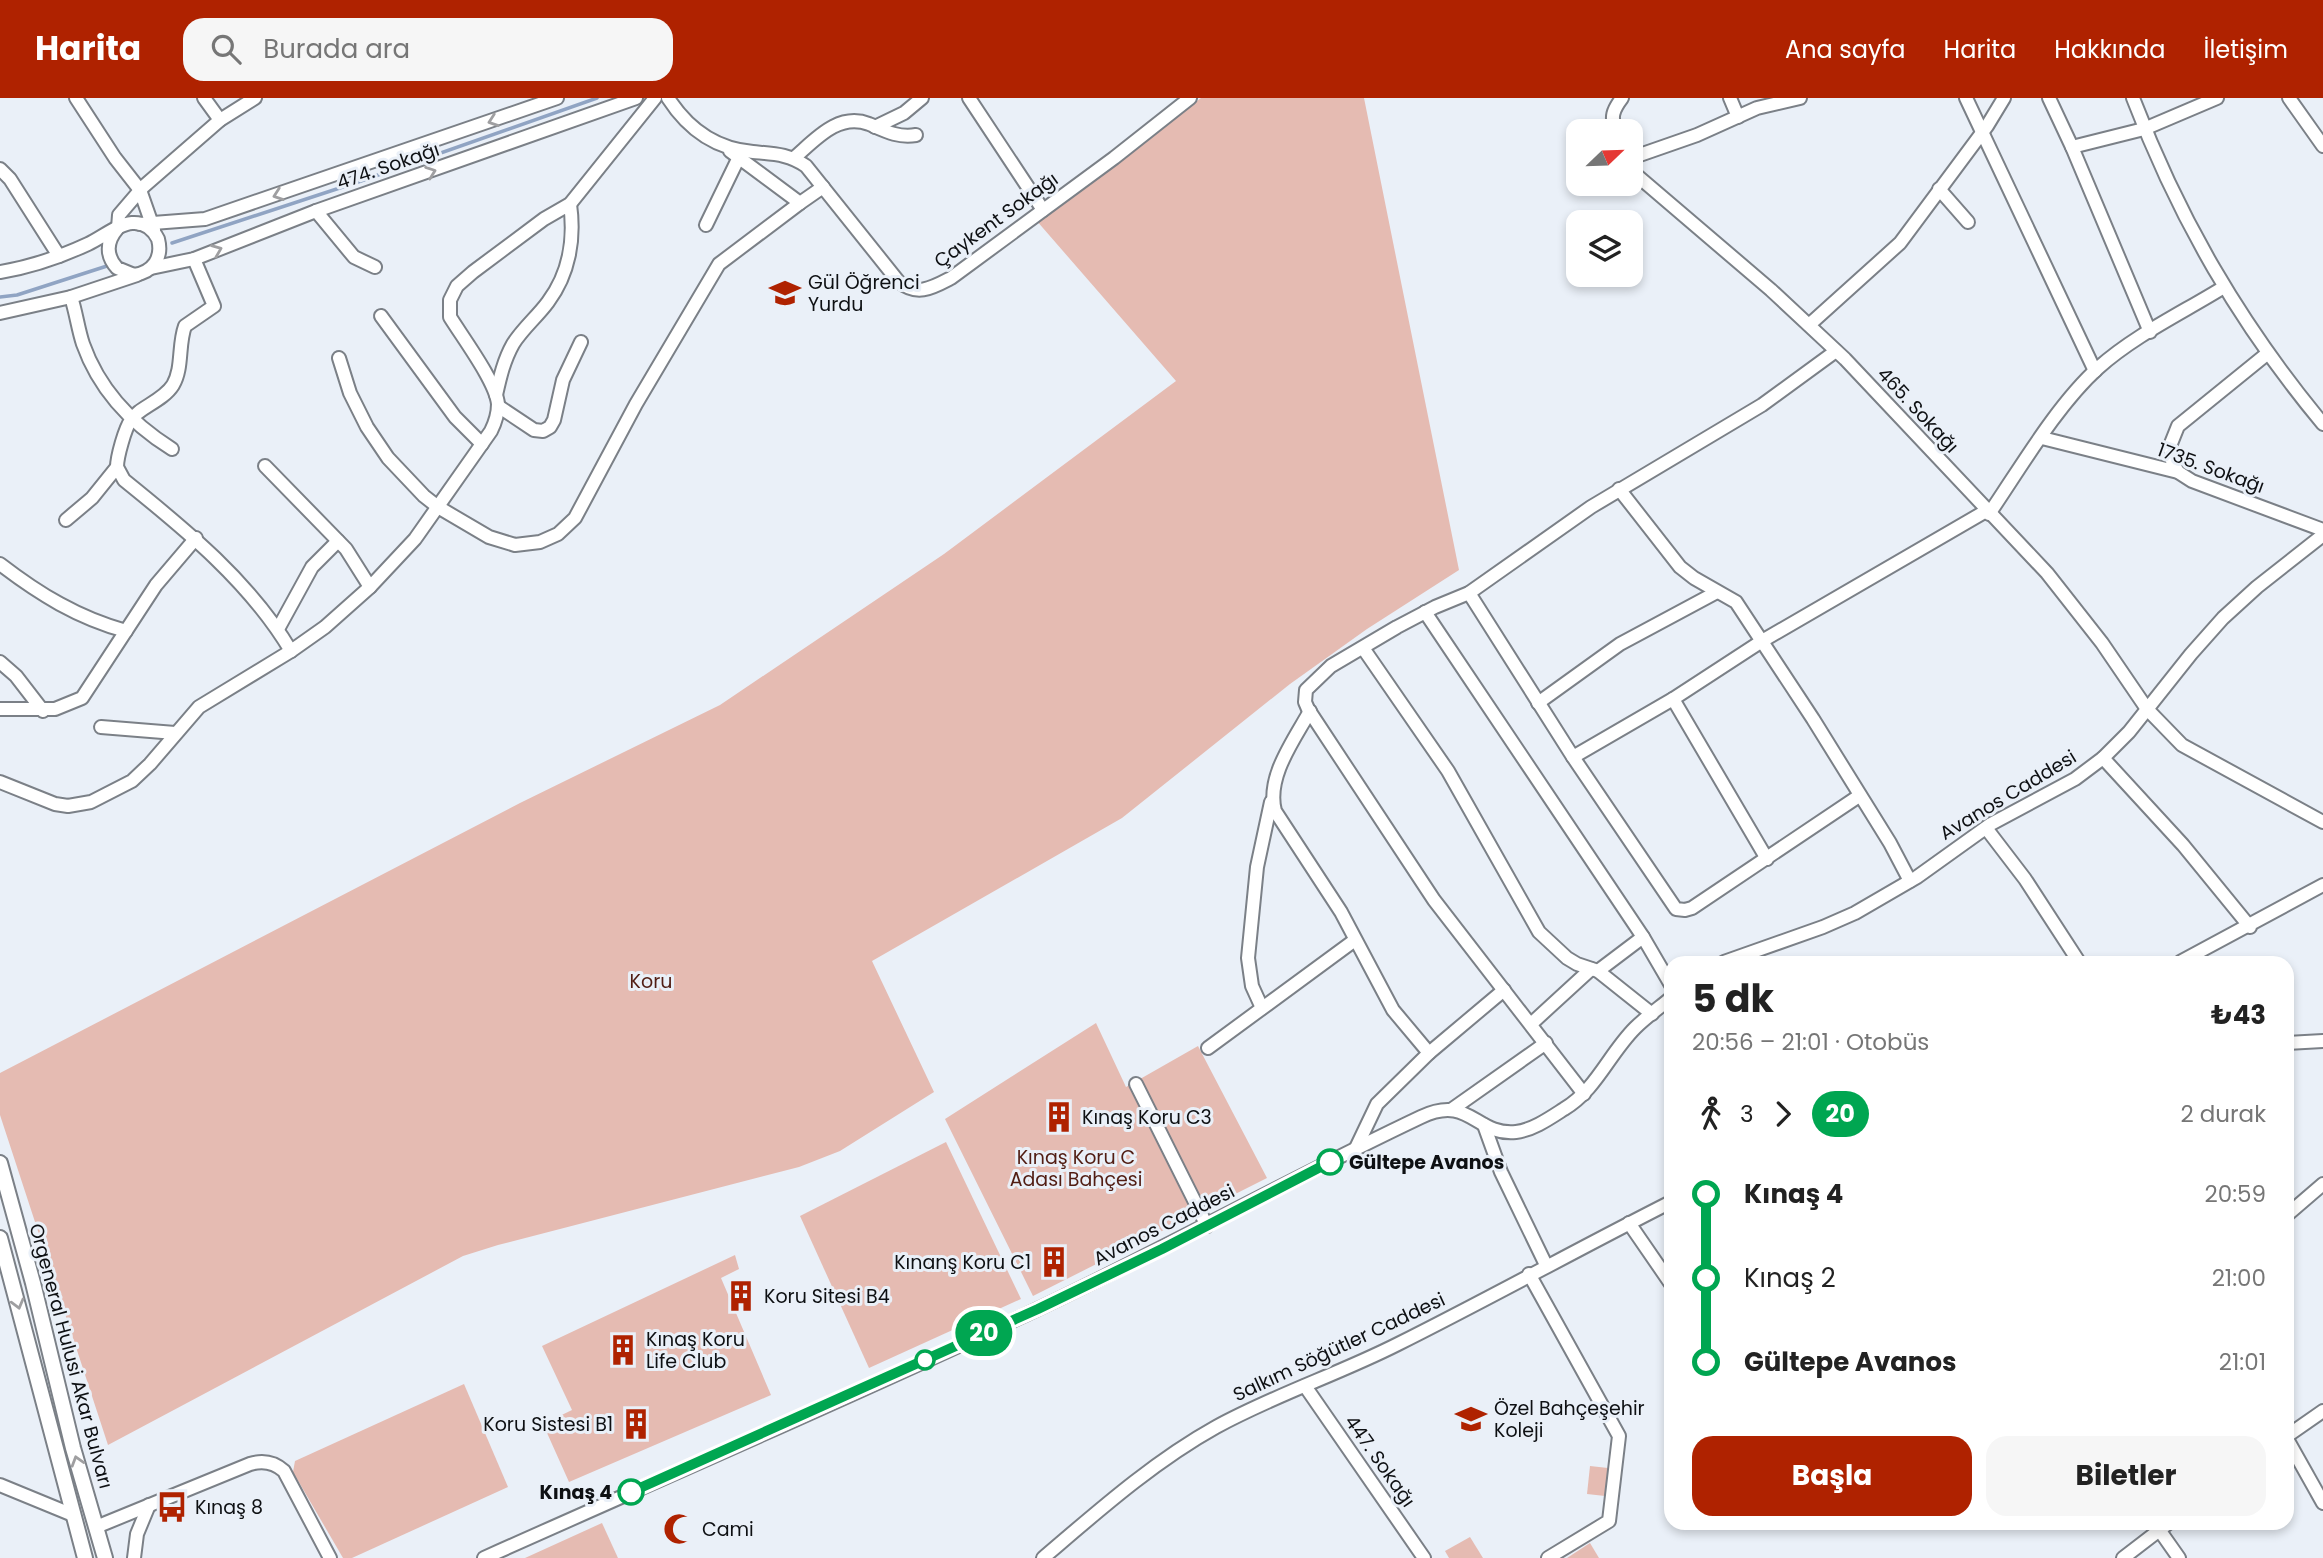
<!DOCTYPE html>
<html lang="tr">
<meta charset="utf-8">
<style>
body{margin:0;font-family:Poppins,sans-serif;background:#f6f6f6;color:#222;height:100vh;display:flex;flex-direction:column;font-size:26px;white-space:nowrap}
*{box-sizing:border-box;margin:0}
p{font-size:23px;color:#767676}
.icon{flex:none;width:38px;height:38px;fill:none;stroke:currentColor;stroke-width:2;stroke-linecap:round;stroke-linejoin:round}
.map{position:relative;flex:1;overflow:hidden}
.side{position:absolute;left:1664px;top:858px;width:630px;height:574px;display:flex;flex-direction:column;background:#fff;border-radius:21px;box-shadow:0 4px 10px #0003}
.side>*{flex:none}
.badge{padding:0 14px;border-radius:23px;font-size:24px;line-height:46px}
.needle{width:46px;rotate:67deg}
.tools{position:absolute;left:1566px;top:21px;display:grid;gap:14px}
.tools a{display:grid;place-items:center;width:77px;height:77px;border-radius:14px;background:#fff;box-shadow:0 4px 10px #0003;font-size:35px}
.map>.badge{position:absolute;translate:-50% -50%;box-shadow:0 0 0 4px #fff}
.legs{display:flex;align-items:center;gap:10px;height:77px;padding:0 28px;font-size:23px}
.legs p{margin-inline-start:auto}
.overview{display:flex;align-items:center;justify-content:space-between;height:119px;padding:0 28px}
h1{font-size:38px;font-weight:700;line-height:52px}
.button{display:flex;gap:14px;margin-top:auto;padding:14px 28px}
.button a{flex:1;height:80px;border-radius:21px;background:#af2200;color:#fff;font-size:28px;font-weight:700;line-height:80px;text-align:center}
.button a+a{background:#f6f6f6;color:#222}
ul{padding:0 28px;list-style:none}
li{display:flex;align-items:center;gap:24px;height:84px;font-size:26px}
li i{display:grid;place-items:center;width:10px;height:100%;margin:0 9px;background:currentColor}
li i::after{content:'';width:18px;height:18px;margin:-9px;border:5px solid;border-radius:50%;background:#fff}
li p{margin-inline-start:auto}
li:first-child i{background:linear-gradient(#0000 50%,currentColor 0)}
li:last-child i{background:linear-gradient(currentColor 50%,#0000 0)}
header{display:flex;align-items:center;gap:42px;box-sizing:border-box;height:98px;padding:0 35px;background:#af2200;color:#fff}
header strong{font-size:33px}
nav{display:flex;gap:38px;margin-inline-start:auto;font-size:24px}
.search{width:490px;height:63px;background:#f6f6f6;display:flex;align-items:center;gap:18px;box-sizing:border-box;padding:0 24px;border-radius:21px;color:#767676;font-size:26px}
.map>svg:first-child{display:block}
.green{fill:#e5bbb2}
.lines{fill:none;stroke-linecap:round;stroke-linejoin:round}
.stream{stroke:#90a4c3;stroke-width:3.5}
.minor-casing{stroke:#7b8087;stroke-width:16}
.major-casing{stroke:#7b8087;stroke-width:18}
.minor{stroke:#fff;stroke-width:12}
.major{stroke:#fff;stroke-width:14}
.oneway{stroke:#9f9fa1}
.line-1-casing{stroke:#fff;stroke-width:16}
.line-1{stroke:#00a651;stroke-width:10}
.stop-1-dot{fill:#fff;stroke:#00a651;stroke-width:3.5}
.labels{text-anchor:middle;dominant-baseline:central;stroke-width:6;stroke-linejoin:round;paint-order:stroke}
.street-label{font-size:19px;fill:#0e1013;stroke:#eaf0f8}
.poi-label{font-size:19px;fill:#0e1013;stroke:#eaf0f8;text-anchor:start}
.park-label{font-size:19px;fill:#511d13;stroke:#eaf0f8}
.stop-label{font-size:19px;font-weight:bold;fill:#0e1013;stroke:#eaf0f8;text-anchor:start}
</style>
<header>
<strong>Harita</strong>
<div class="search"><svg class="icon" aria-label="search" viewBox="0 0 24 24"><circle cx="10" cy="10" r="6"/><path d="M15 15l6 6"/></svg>Burada ara</div>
<nav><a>Ana sayfa</a><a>Harita</a><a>Hakkında</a><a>İletişim</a></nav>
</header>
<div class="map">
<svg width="2323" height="1460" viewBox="0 0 2323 1460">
<rect width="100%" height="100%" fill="#eaf0f8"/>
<g class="green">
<polygon points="1201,0 1364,0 1459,472 1367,531 1290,586 1122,720 872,863 934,994 840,1053 799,1069 498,1147 463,1158 108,1347 0,1017 0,975 520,705 720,607 944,456 1176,283 1036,122"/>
<polygon points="1096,925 1126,989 1198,948 1267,1080 1033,1198 945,1021"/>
<polygon points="946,1044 1021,1201 869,1270 800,1118"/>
<polygon points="735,1157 739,1171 721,1180 771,1297 569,1384 543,1326 572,1312 542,1248"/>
<polygon points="464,1286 508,1389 352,1460 343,1460 293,1374 295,1363"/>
<polygon points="1590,1368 1608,1370 1605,1398 1587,1396"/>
<polygon points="602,1425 618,1460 525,1460"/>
<polygon points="1470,1439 1483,1460 1449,1460 1445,1453"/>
<polygon points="1590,1445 1599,1460 1567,1460"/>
</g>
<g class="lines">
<g class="stream">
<polyline points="172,145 361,83 597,0"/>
<polyline points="0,199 17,197 107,168"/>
</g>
<defs>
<g id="minor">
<polyline points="76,0 115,60 140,92 154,132"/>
<polyline points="204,0 220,22"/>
<path d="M668,0C688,31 716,51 753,54C774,56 789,56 806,68L898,183C917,199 932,190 951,180L1114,60L1190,0"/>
<polyline points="969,0 1043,112"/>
<polyline points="1730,0 1738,19"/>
<polyline points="1966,0 2095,273"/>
<polyline points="2049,0 2072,49 2150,234"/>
<path d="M2133,0C2179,121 2240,226 2323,326"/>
<polyline points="2289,0 2323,48"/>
<polyline points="875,29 904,15 922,0"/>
<path d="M1616,33C1610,19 1613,12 1622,0"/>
<polyline points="2072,49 2144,31 2217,0"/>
<polyline points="730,53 800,105 823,89"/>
<path d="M794,60C815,42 838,14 869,26C885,33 898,40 916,37"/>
<polyline points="1631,60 1697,37 1757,10 1800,0"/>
<polyline points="1631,67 1634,75 1771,192 1845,261 2047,475 2102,545 2147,611 2182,647 2323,724"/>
<polyline points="0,71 10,81 59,158"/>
<polyline points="1939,91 1968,124"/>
<polyline points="316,113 354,159 375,169"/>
<polyline points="140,126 205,121 557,0"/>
<polyline points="706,127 739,59"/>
<polyline points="118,130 119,117 143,89 220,22 255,0"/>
<path d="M194,161L214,208L185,228C178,247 183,270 173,287C163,303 138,310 131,322C125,330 117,359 117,369L124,382C186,432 250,484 291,553"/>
<polyline points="151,170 194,161 316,113 636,0"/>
<path d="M0,174C31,169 60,159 88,146C101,140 118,126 132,125C144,124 153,131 158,141C163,160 153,174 134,177L117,170C106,158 106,144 117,131"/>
<path d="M71,199C76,214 78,231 83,246C99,291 132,326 172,351"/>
<polyline points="0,215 71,199 137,177"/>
<polyline points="381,218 455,319 482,346"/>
<polyline points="1809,227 1900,145 1987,28 2004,0"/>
<polyline points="339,260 350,295 367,329 388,360 424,398 438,409 489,439 515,447 540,444 558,436 575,420 636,306 719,166 800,105"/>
<path d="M496,297C500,279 504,262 513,246C523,230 537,219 548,204C569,176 575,141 570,106"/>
<polyline points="498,308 534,332 543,333 550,329 554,322 563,282 581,244"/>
<polyline points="2042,340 2178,374 2192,383 2323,432"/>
<polyline points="265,368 346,451 370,489"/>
<polyline points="2178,374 2172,363 2170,348 2178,328 2268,255"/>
<polyline points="1619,391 1680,469 1694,480 1736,504 1813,621 1890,745 1910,783"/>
<path d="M1989,416C2021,369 2057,307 2098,270C2135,237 2182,215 2224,189"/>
<polyline points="66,422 92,400 117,369"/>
<path d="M0,466C39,496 78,520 126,533"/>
<polyline points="1469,495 1573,659 1676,811 1685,812 1692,810 1859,698"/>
<polyline points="1425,514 1643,839 1671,887"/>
<polyline points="278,531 312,469 338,443"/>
<polyline points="1363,550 1448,673 1539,834 1567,860 1577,866 1598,873 1652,916"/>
<polyline points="0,564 16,578 43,613"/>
<polyline points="1673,601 1767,761"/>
<polyline points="1538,605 1620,546 1717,494"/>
<polyline points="0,611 55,611 82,600 156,487 196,440"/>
<path d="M1310,613C1294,642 1266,679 1275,713L1341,814L1393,912L1429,955"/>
<polyline points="101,629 175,635"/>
<polyline points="1573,659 1673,601 1762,543 1986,413"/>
<polyline points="2103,660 2183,747 2250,829"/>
<path d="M0,684L55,706L68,708L91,704L132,683L150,666L199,609L291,553L325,529L370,489L415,441L491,333C495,325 498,316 498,306C496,284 463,240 450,219V202L457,188L473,174L544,121L570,106L655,0"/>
<polyline points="1986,730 2025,781 2079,864"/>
<polyline points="1724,864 1823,829 1855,815 1917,779 1991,726 2075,681 2103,660 2129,634 2191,556 2223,520 2257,489 2323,437"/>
<polyline points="2180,864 2323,787"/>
<polyline points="1598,873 1643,839"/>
<polyline points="1262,910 1252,888 1248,860 1257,769 1271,704"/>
<polyline points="1531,926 1591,871"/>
<polyline points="2287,945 2323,943"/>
<polyline points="1208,950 1355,842"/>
<polyline points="1136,986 1207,1128"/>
<polyline points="1584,996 1434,802 1308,611 1305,604 1306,592 1331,568 1397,529 1435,509 1469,495 1591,409 1762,307 1836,253"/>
<polyline points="1451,1012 1546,945"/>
<polyline points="1484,1027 1501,1074 1546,1167"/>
<polyline points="1356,1050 1377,1006 1429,955 1504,892"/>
<polyline points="2287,1117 2323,1086"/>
<polyline points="1629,1125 1671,1186"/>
<polyline points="1529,1176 1619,1338 1609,1423 1548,1460"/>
<polyline points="1305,1288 1424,1460"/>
<polyline points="2287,1338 2323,1313"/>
<polyline points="2287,1341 2323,1405"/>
<polyline points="0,1387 73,1417"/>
<path d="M96,1429L250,1366C263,1362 274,1364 284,1373L330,1460"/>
<polyline points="2160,1433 2179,1460"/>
<polyline points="134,1460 137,1436 149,1407"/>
<path d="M484,1460C669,1377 856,1297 1040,1210C1168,1149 1292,1080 1421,1019C1470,996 1475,1038 1516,1034C1533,1032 1550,1020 1564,1011C1596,992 1609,956 1635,930C1646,919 1659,910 1671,900"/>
<path d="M1043,1460C1097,1414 1153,1364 1216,1329C1274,1297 1339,1276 1398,1246C1490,1200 1580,1150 1671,1104"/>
<polyline points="2123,1460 2170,1424"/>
</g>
<g id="major">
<polyline points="0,1065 33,1185 73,1350 105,1460"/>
<polyline points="0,1140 85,1460"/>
</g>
</defs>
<use href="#minor" class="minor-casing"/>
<use href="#major" class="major-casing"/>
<use href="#minor" class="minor"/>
<use href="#major" class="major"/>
</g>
<defs><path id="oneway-chevron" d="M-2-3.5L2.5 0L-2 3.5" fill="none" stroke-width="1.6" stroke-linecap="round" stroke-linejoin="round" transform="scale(1.75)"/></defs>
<g class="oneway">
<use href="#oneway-chevron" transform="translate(493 23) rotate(161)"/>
<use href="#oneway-chevron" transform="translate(431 74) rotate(-20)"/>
<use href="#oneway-chevron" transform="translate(278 97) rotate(161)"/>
<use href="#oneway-chevron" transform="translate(217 152) rotate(-22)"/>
<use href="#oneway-chevron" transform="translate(18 1206) rotate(75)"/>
<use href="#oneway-chevron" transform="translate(77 1363) rotate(-107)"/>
</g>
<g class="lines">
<defs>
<polyline id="line-1" points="631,1394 1038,1211 1162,1151 1330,1064"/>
</defs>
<use href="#line-1" class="line-1-casing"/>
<use href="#line-1" class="line-1"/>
</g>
<defs>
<symbol id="school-bare" viewBox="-9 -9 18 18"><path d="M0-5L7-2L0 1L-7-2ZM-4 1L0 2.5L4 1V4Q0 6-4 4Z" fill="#af2200" stroke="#eaf0f8" stroke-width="2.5" paint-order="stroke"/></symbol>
<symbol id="building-bare" viewBox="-9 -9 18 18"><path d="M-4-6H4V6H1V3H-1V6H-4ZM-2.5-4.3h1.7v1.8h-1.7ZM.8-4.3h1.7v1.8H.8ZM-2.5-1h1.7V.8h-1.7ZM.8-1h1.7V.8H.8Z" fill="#af2200" stroke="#eaf0f8" stroke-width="2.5" paint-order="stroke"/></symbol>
<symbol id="bus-bare" viewBox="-9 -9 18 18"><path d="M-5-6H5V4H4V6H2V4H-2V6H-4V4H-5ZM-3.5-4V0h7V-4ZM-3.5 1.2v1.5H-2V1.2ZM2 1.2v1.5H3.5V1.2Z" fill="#af2200" stroke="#eaf0f8" stroke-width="2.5" paint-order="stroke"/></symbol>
<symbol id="mosque-bare" viewBox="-9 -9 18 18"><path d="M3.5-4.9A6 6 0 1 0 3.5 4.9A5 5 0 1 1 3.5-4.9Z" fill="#af2200" stroke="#eaf0f8" stroke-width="2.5" paint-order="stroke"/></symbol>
</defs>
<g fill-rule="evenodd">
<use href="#school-bare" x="763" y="173" width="44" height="44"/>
<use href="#building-bare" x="1037" y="997" width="44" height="44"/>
<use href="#building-bare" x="1032" y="1142" width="44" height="44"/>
<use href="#building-bare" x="719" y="1176" width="44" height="44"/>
<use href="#building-bare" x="601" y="1230" width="44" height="44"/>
<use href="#school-bare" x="1449" y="1299" width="44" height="44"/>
<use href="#building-bare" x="614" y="1304" width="44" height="44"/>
<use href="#bus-bare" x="150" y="1387" width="44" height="44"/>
<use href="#mosque-bare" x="657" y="1409" width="44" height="44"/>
</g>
<g class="stop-1-dot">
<circle cx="1330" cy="1064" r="12"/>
<circle cx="925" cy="1262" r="9"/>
<circle cx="631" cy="1394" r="12"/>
</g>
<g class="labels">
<g class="street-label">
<text transform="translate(388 68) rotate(-19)">474. Sokağı</text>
<text transform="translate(996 122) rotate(-36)">Çaykent Sokağı</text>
<text transform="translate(1918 312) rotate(47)">465. Sokağı</text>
<text transform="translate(2211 370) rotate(20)">1735. Sokağı</text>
<text transform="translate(2008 697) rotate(-31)">Avanos Caddesi</text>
<text transform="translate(1164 1127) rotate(-27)">Avanos Caddesi</text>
<text transform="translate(1339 1249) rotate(-25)">Salkım Söğütler Caddesi</text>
<text transform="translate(71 1258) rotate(75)">Orgeneral Hulusi Akar Bulvarı</text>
<text transform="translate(1380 1363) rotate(55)">447. Sokağı</text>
</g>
<g class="poi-label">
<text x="808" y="184">Gül Öğrenci<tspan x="808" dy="22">Yurdu</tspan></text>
<text x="1082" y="1019">Kınaş Koru C3</text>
<text x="1031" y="1164" text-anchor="end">Kınanş Koru C1</text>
<text x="764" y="1198">Koru Sitesi B4</text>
<text x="646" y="1241">Kınaş Koru<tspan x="646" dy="22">Life Club</tspan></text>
<text x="1494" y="1310">Özel Bahçeşehir<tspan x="1494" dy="22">Koleji</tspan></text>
<text x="613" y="1326" text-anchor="end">Koru Sistesi B1</text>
<text x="195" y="1409">Kınaş 8</text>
<text x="702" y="1431">Cami</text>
</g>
<g class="park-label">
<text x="651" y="883">Koru</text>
<text x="1076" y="1059">Kınaş Koru C<tspan x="1076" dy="22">Adası Bahçesi</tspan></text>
</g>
<g class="stop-label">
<text x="1349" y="1064">Gültepe Avanos</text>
<text x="612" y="1394" text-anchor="end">Kınaş 4</text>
</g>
</g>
</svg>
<div class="tools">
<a><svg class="needle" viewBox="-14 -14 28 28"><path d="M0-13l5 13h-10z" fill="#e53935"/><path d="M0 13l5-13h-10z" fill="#767676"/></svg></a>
<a><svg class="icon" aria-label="layers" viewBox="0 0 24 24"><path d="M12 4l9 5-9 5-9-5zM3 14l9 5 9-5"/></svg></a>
</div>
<b class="badge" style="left:984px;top:1235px;background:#00a651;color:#fff">20</b>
<section class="side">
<div class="overview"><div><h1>5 dk</h1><p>20:56 – 21:01 · Otobüs</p></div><b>₺43</b></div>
<div class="legs"><svg class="icon" aria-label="walk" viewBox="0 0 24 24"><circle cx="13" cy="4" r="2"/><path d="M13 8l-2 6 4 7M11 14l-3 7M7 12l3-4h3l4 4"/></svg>3<svg class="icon" aria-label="forward" viewBox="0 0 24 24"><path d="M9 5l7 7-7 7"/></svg><b class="badge" style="background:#00a651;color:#fff">20</b><p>2 durak</p></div>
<ul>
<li><i style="color:#00a651"></i><b>Kınaş 4</b><p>20:59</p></li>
<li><i style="color:#00a651"></i><span>Kınaş 2</span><p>21:00</p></li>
<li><i style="color:#00a651"></i><b>Gültepe Avanos</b><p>21:01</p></li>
</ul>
<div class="button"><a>Başla</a><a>Biletler</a></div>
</section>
</div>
